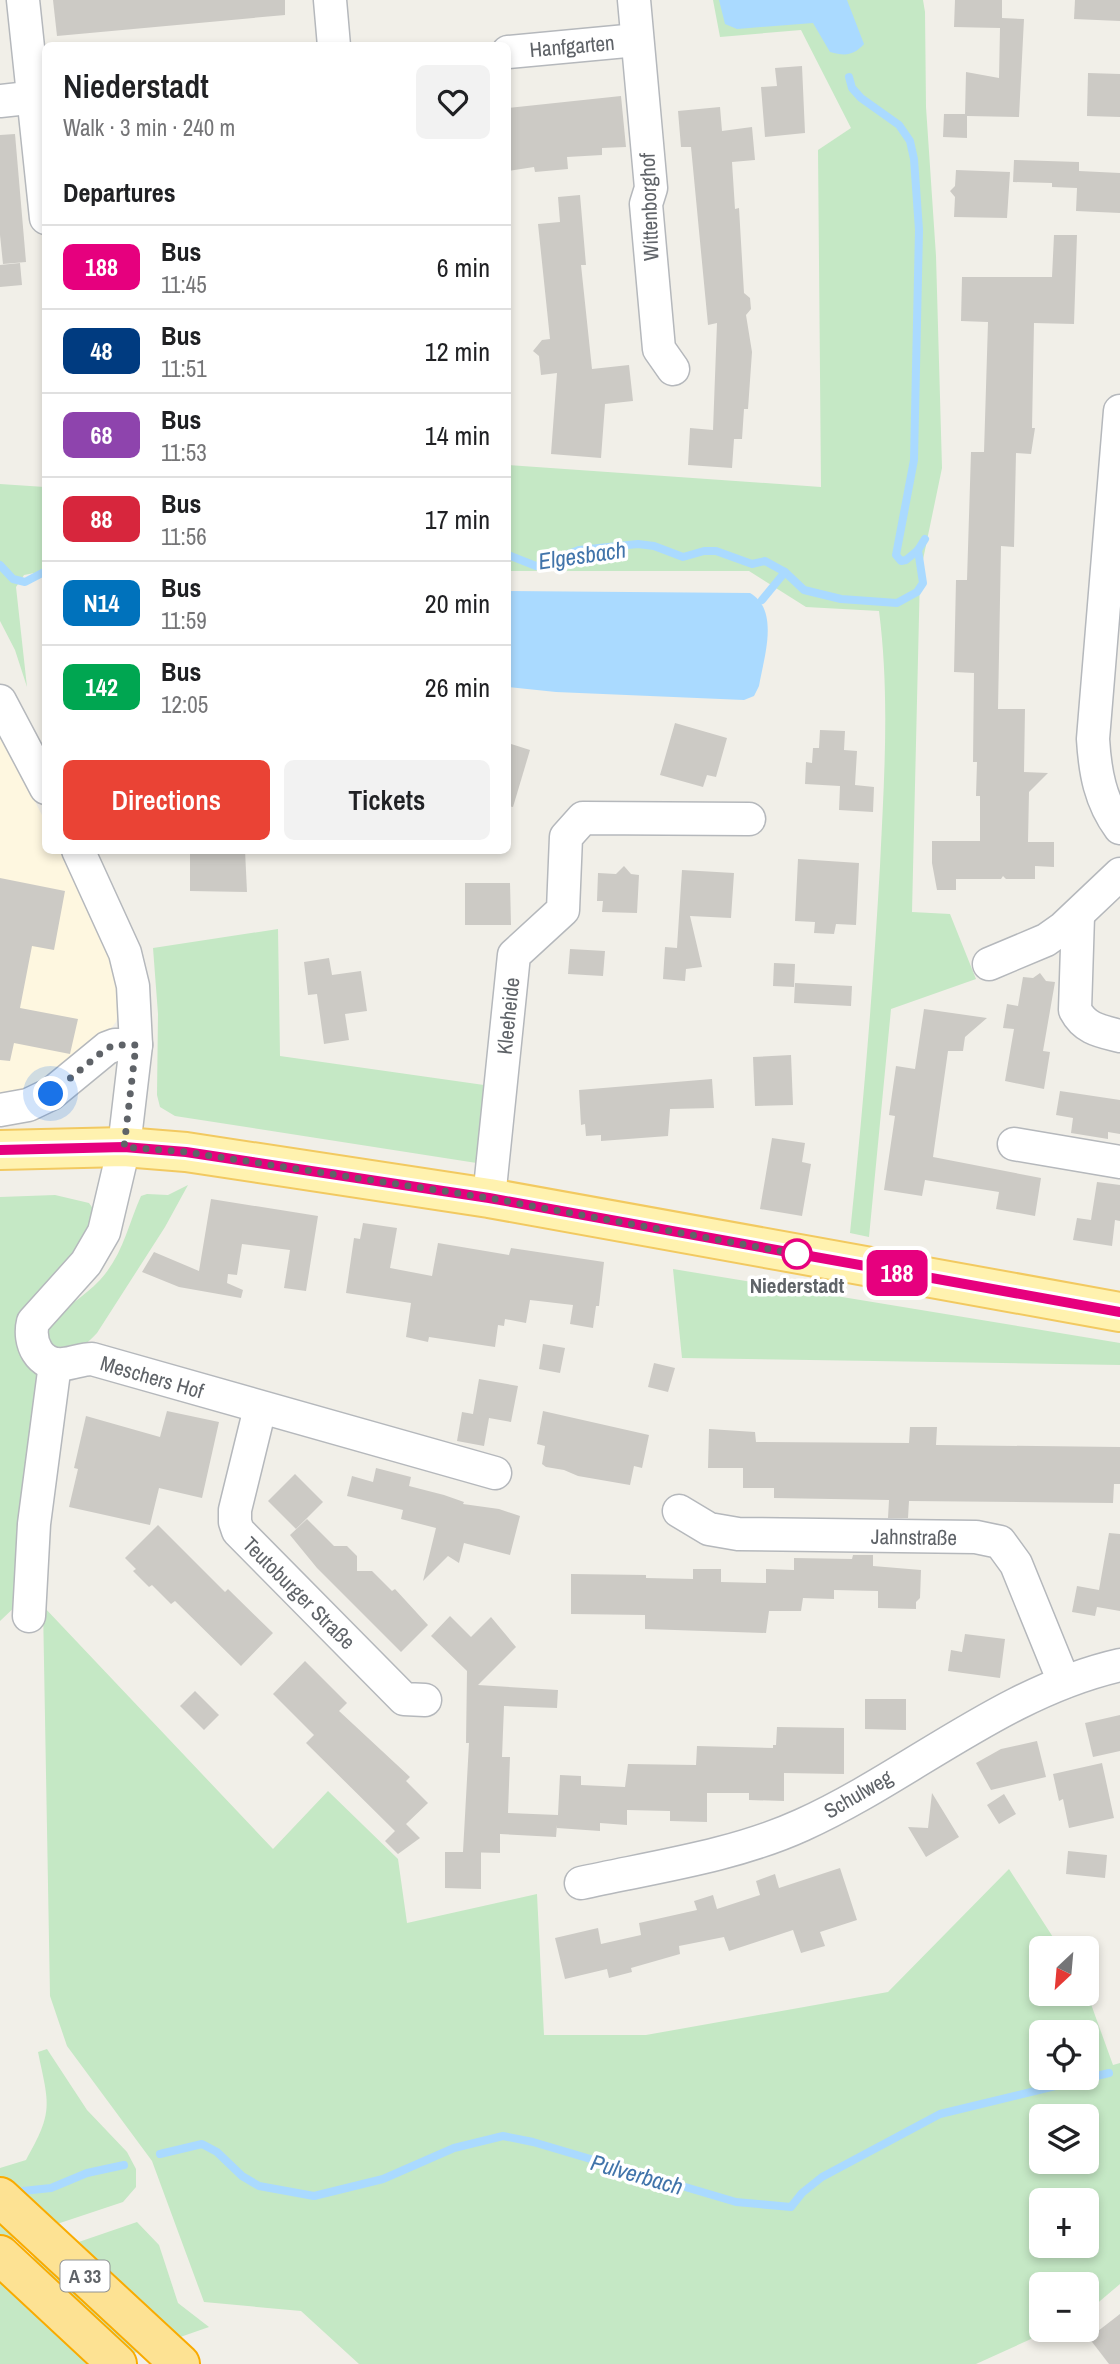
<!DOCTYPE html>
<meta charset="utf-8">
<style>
body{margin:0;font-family:"Archivo Narrow",sans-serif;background:#f2f2f2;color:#202124;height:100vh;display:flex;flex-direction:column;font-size:26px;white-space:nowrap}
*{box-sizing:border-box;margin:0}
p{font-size:23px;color:#757577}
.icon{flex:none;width:38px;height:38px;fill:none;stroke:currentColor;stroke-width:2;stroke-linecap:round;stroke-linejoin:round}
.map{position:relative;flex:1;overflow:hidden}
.details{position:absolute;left:42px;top:42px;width:469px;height:812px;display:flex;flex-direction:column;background:#fff;border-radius:10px;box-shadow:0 4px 10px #0003}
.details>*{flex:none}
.badge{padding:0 14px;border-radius:10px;font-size:24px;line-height:46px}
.needle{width:46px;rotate:206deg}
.controls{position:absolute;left:1029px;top:1936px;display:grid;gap:14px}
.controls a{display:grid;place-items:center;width:70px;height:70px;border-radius:10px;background:#fff;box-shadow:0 4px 10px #0003;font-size:35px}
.you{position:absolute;width:35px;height:35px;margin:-18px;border:5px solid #fff;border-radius:50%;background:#1a73e8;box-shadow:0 0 0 10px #1a73e833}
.map>.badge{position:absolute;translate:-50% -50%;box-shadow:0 0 0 4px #fff}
h2{padding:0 21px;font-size:26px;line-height:63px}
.round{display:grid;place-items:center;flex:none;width:74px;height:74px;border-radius:10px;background:#f2f2f2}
.headline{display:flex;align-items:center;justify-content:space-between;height:119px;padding:0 21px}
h1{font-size:33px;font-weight:600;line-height:52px}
.action{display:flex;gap:14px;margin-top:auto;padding:14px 21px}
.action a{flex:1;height:80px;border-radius:10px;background:#ea4335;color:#fff;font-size:28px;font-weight:600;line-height:80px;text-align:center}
.action a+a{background:#f2f2f2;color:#202124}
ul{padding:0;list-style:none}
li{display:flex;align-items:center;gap:21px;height:84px;padding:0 21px;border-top:2px solid #e0e0e0}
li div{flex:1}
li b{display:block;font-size:26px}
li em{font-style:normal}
li .badge{min-width:77px;font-weight:700;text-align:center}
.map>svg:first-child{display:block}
.commercial{fill:#fef7e0}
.green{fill:#c5e8c5;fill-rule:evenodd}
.water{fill:#aadaff}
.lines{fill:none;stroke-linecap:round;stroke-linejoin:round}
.stream{stroke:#aadaff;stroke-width:8}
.building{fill:#cccac5}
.minor-casing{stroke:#b5b8bc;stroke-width:35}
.major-casing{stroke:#f2c960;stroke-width:42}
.highway-casing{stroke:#f9ab00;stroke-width:42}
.minor{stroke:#fff;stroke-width:32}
.major{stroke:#fff2af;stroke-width:38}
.highway{stroke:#fde293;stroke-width:38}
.line-casing{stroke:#fff;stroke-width:16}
.line{stroke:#e6007e;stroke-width:10}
.walk{stroke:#5f6368;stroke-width:7;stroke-dasharray:0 12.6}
.stop-dot{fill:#fff;stroke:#e6007e;stroke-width:3.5}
.labels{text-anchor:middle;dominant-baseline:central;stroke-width:7;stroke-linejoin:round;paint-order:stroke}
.shield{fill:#fff;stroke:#8f9295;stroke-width:2}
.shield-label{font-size:19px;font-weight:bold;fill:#5f6368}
.street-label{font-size:21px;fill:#5f6368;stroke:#fff}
.stop-label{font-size:21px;font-weight:bold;fill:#5f6368;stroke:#fff}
.water-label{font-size:23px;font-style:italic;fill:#4174aa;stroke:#fff}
</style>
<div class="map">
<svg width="1120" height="2364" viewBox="0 0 1120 2364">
<rect width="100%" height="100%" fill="#f1efe8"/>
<polygon class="commercial" points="0,733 45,821 46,850 61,851 105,934 116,975 119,1009 116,1022 98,1046 27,1095 0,1098"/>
<g class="green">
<path d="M713,0H923L925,12L926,107L936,256L942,468L920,574L912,912L950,914L976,979L891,1009L869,1237L850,1233C863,1111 873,989 880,866C884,781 890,696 879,611L806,607L749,571H508V465L821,487L818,150L851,128L801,30L720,37Z"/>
<polygon points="0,484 45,487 45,571 24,575 16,587 27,687 15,650 0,621"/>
<polygon points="278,929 280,1056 491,1086 483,1164 175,1116 160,1107 157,1095 158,1014 153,948"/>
<path d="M188,1185L165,1227L97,1333C80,1351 71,1355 49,1344L47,1328C61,1309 84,1297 100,1280C123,1255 128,1225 141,1196L147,1194L168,1195Z"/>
<polygon points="55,1195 89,1203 94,1210 86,1242 51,1287 39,1370 20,1602 0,1621 0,1197"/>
<polygon points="673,1269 1120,1343 1120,1365 682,1358"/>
<path d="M43,1606L273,1849L328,1791L398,1859L407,1923L537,1894L544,2035H646L888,1992L1009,1869L1060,1948H1041V1993H1087L1113,2065L1120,2063V2284L1087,2312V2284H1041V2329H1053L976,2364H359L301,2311L204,2302L152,2161L67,2046L50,1996ZM1041,2032H1087V2077H1041ZM1041,2116H1087V2161H1041ZM1041,2200H1087V2245H1041Z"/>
<path d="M47,2049L87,2110L127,2152L136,2169V2187L123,2202L0,2243V2168L26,2160C54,2111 49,2105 38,2052Z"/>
<polygon points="137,2222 159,2245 178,2303 209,2327 103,2364 0,2364 0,2269"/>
</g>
<g class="water">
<path d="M719,0H847L864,44C853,56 845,56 830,52L813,23L737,29L725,24Z"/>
<path d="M508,591L750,593C780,610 764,657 759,686L754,696L744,700L556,692L508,687Z"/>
</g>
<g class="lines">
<g class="stream">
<polyline points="849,77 852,88 861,98 899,125 910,141 914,159 919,230 914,460 896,555 901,561 906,560 918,550"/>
<polyline points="508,555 536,566 579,550 638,544 654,546 683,557 704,551 716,551 752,564 765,561 785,572 804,590 841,599 897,603 917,592 923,583 918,550 925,539"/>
<polyline points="0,565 13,579 25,582 46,571"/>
<polyline points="762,600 785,572"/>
<polyline points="160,2154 202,2144 217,2152 242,2176 259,2186 314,2196 383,2179 454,2148 503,2136 533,2142 736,2202 791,2207 802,2193 822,2177 940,2114 1109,2073"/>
<polyline points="13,2192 51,2188 87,2173 124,2165"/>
</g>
</g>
<g class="building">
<polygon points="53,0 285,0 285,15 57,36"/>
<polygon points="955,0 1002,0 1002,18 1024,19 1019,117 967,116 967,138 943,137 944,114 965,114 966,72 999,78 1000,28 954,27"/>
<polygon points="1075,0 1120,0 1120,21 1074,19"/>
<polygon points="802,66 805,133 765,137 761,87 777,86 775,68"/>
<polygon points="1088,73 1120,74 1120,117 1087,116"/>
<polygon points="621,96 626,147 602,148 602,155 567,157 568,169 535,172 534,167 508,171 508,108"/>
<polygon points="720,107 722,131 752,127 755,160 732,162 735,209 739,208 744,293 750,298 751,309 746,315 752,352 748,409 744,409 742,439 734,439 732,468 688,465 690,428 713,430 717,323 708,325 691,147 681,147 678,111"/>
<polygon points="15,134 26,262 3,264 0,235 0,135"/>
<polygon points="1014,160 1079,162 1079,171 1120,173 1120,213 1076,211 1077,188 1052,187 1052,183 1013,182"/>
<polygon points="956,170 1010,172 1007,218 954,217 955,197 950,191 955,186"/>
<polygon points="580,195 586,265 581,265 592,369 629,365 633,401 605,404 601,458 551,454 557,373 541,375 539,356 533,351 542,340 550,339 538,224 560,222 558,197"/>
<polygon points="1054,235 1077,235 1074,324 1034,323 1032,428 1035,428 1031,454 1016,453 1014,547 1001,546 998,709 1025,709 1024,772 1048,773 1029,792 1028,842 1054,842 1054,867 1035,866 1035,879 1006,879 1003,876 1001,879 956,879 956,890 937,890 932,863 932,841 980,841 980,796 976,796 977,762 973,762 974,673 954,672 956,580 967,580 971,452 984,452 988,322 961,321 962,277 1052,277"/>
<polygon points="20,263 22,285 0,287 0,265"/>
<polygon points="675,723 727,738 716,777 707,775 703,787 660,775"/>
<polygon points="820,730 845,731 844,750 857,751 855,785 874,787 873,812 839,810 840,786 805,784 806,762 812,763 813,748 819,748"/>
<polygon points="508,743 530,750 513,807 508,806"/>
<polygon points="190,850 245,850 247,892 190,891"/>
<polygon points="798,859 859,863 856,925 836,924 834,934 814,933 815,922 795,921"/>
<polygon points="624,866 631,874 639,875 637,913 602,912 603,901 597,901 598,873 616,874"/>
<polygon points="682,870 734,873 731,918 690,916 702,967 686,969 685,981 663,979 665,947 677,948"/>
<polygon points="0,878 65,891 54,950 32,946 20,1008 78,1019 70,1054 14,1043 10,1061 0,1060"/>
<polygon points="465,883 510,883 511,925 465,925"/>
<polygon points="570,949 605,951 603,976 568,974"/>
<polygon points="329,958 332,975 361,971 367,1011 345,1014 349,1040 324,1044 317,994 308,995 304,962"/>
<polygon points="774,963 795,964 794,987 773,986"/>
<polygon points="1040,973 1046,981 1055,982 1043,1051 1050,1052 1044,1089 1005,1081 1014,1029 1003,1028 1007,1004 1018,1006 1023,977 1033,978"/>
<polygon points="795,983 852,986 851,1006 794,1003"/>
<polygon points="924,1009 987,1018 965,1037 963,1051 948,1051 933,1157 1041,1178 1035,1216 996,1209 999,1192 925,1180 922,1196 884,1190 895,1116 889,1115 896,1066 915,1069"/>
<polygon points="791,1055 793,1105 755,1106 753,1057"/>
<polygon points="712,1079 714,1108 670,1109 668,1136 601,1141 601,1135 586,1136 585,1124 581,1125 579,1090"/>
<polygon points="1060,1091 1120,1100 1120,1134 1108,1132 1108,1139 1071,1133 1073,1118 1056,1115"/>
<polygon points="772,1138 805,1143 802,1162 811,1164 802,1216 760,1209"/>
<polygon points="1097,1182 1120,1185 1120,1221 1115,1220 1112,1246 1073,1240 1077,1218 1091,1220"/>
<polygon points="211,1199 318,1216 306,1291 284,1288 290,1250 242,1244 237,1275 228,1274 227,1283 243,1290 241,1298 179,1287 142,1272 154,1252 199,1271"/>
<polygon points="363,1223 397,1228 390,1268 432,1276 438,1243 509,1255 511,1248 604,1262 599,1306 596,1306 593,1328 570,1324 573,1305 530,1300 526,1323 505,1319 504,1326 498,1325 495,1347 429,1337 428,1342 406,1337 411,1303 346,1293 354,1238 360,1239"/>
<polygon points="543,1344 565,1348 560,1373 539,1369"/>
<polygon points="654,1363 675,1368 668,1392 648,1387"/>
<polygon points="479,1379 518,1386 511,1422 489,1418 484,1446 457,1441 462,1412 473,1414"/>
<polygon points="167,1411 219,1422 202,1498 159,1488 150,1525 69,1507 78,1469 74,1468 86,1416 160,1437"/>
<polygon points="543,1411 649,1435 642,1468 634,1466 630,1485 578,1476 564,1470 546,1467 542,1464 545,1446 537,1444"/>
<polygon points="910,1427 937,1427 936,1445 1120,1447 1120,1484 1114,1484 1113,1503 909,1501 908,1518 888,1518 889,1500 774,1498 774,1488 743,1488 743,1468 708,1468 709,1429 755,1432 756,1442 909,1443"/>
<polygon points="376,1468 411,1477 409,1486 444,1495 464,1502 463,1504 499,1509 520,1516 510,1555 464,1543 459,1563 448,1556 423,1581 436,1528 401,1519 403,1510 347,1496 352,1476 373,1482"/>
<polygon points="295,1474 323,1502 296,1529 268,1501"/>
<polygon points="307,1519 334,1546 347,1546 357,1556 357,1571 372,1571 392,1591 395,1589 428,1625 401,1652 317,1568 290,1535"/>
<polygon points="158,1525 225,1592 228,1589 273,1633 241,1666 175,1601 171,1604 152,1585 149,1587 133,1571 136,1569 125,1558"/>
<polygon points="1109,1533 1120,1534 1120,1611 1097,1607 1095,1616 1072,1612 1077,1586 1099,1590"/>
<polygon points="853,1555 873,1555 873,1566 921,1570 920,1598 916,1602 916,1609 878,1608 878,1591 834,1590 834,1599 803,1598 801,1611 769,1611 766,1633 645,1629 645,1615 571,1614 571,1574 646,1575 646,1578 693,1579 693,1569 721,1569 721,1582 766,1583 766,1569 794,1570 794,1558 852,1559"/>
<polygon points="450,1616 471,1637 491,1617 516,1647 478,1685 558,1690 557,1708 504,1706 502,1757 510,1757 508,1813 558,1815 560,1775 581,1776 581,1785 625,1787 628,1764 696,1765 697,1746 773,1748 773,1745 776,1745 777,1727 844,1728 844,1774 784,1773 784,1801 749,1800 749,1793 707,1793 707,1822 670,1821 670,1811 627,1810 627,1825 600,1823 600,1831 557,1828 557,1825 556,1837 500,1834 500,1853 463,1852 469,1743 466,1743 467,1671 431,1636"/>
<polygon points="965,1634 1005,1639 1000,1678 948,1671 951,1650 962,1652"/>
<polygon points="305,1661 347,1703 339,1711 410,1777 406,1781 428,1803 406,1824 420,1838 398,1854 385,1841 395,1831 306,1743 314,1735 273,1694"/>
<polygon points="195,1691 219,1715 204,1730 180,1706"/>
<polygon points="865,1699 906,1699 906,1730 865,1729"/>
<polygon points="1120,1715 1120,1751 1093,1757 1085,1723"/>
<polygon points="1037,1741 1046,1777 991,1790 976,1763 1001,1749"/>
<polygon points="1102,1763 1114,1818 1069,1828 1063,1799 1059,1801 1053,1774"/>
<polygon points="932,1793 959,1837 926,1857 908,1827 928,1828"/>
<polygon points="1004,1794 1016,1814 999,1824 987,1805"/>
<polygon points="1068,1851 1107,1855 1105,1878 1066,1874"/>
<polygon points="445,1852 481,1852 481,1889 445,1888"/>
<polygon points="840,1868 857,1920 820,1932 825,1946 801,1953 793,1930 729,1951 724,1937 679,1946 680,1954 631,1968 632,1972 609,1978 607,1969 565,1979 555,1938 598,1928 601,1944 641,1935 639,1923 697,1910 694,1901 713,1895 717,1909 760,1895 756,1881 775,1874 779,1888"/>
<polygon points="1120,2314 1120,2364 1109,2364 1089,2338"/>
</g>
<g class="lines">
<defs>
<g id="minor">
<polyline points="23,0 46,218"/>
<polyline points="330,0 334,46"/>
<polyline points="634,0 651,188 646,204 659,349 673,369"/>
<polyline points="508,52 637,40"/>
<polyline points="0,101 46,96"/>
<path d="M1120,411L1093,739C1095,772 1100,801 1120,828"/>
<polyline points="0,701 46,788"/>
<path d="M78,850L125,953L133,986L136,1045L124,1147L104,1232L86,1263L33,1322C28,1342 39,1367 64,1364C74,1363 82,1359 92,1359L495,1473"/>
<path d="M1078,916L1075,1010C1085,1029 1100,1031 1120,1036"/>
<polyline points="989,964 1046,940 1063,928 1120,874"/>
<polyline points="0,1110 28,1105 51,1094 107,1048 115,1045 136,1045"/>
<polyline points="1014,1144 1120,1162"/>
<polyline points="489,1198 514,955 563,910 566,837 583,818 749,819"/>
<polyline points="260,1408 235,1510 235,1522 238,1531 404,1699 425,1700"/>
<polyline points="679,1511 709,1529 738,1534 976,1537 1000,1542 1016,1564 1064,1682"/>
<polyline points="29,1616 34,1524 55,1364"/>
<path d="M581,1883C654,1867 734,1856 802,1825C910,1776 1002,1692 1120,1665"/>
</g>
<polyline id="major" points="0,1150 124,1147 186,1152 489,1198 1120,1312"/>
<g id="highway">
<polyline points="0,2197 180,2364"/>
<polyline points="0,2255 117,2364"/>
</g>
</defs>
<use href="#minor" class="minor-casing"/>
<use href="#major" class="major-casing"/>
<use href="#highway" class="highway-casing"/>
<use href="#minor" class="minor"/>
<use href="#major" class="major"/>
<use href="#highway" class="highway"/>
</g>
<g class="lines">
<defs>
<polyline id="line" points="0,1150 124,1147 186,1152 489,1198 1120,1312"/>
</defs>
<use href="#line" class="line-casing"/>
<use href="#line" class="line"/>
<polyline class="walk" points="51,1094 107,1048 115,1045 136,1045 124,1147 186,1152 489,1198 807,1256 797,1254"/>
</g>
<circle class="stop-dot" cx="797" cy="1254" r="14"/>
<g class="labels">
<rect class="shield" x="60.5" y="2260.5" width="49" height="31" rx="5"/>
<g class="shield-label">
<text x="85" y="2276">A 33</text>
</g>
<g class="street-label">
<text transform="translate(572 46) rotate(-5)">Hanfgarten</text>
<text transform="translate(649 207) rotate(-92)">Wittenborghof</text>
<text transform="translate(508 1016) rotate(-84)">Kleeheide</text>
<text transform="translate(152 1377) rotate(16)">Meschers Hof</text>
<text transform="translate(914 1537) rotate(1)">Jahnstraße</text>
<text transform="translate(299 1593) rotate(45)">Teutoburger Straße</text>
<text transform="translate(858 1794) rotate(-30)">Schulweg</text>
</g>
<g class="stop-label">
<text x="797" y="1285">Niederstadt</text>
</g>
<g class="water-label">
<text transform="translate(582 555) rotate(-8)">Elgesbach</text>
<text transform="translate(637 2174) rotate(16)">Pulverbach</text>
</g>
</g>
</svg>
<div class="controls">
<a><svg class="needle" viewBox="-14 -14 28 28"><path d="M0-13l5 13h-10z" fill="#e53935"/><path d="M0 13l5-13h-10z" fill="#757577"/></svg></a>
<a><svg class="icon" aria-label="locate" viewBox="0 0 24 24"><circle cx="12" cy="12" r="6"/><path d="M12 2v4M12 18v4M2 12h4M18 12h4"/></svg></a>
<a><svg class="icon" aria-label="layers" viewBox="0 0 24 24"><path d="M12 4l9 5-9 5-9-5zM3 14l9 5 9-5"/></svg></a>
<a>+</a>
<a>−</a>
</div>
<div class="you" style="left:51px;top:1094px"></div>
<b class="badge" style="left:897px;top:1273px;background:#e6007e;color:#fff">188</b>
<section class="details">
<div class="headline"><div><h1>Niederstadt</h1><p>Walk · 3 min · 240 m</p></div><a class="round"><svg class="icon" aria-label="heart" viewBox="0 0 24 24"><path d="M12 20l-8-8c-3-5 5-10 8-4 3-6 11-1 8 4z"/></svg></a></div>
<h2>Departures</h2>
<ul>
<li><span class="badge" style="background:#e6007e;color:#fff">188</span><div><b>Bus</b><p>11:45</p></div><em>6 min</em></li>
<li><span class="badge" style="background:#003b80;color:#fff">48</span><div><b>Bus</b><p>11:51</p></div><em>12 min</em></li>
<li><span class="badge" style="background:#8e44ad;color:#fff">68</span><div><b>Bus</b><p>11:53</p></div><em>14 min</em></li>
<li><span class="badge" style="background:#d7263d;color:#fff">88</span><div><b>Bus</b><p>11:56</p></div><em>17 min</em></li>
<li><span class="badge" style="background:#0072bc;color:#fff">N14</span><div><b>Bus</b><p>11:59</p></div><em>20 min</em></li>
<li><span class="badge" style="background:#00a651;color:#fff">142</span><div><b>Bus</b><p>12:05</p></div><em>26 min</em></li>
</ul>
<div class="action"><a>Directions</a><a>Tickets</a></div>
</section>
</div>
